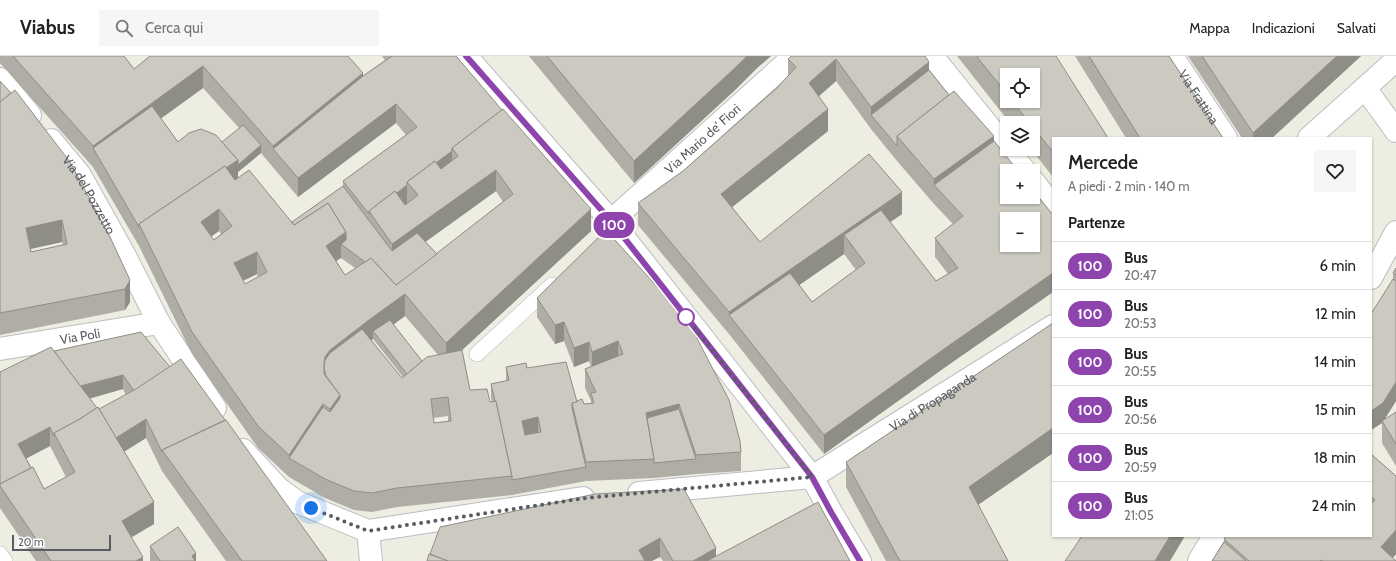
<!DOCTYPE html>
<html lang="it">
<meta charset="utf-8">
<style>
body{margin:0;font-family:Cabin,sans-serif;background:#f6f6f6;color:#222;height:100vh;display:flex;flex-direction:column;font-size:15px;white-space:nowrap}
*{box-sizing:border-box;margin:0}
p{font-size:13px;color:#767676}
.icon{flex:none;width:22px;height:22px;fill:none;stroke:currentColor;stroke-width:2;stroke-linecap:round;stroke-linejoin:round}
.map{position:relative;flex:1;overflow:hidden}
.panel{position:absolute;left:1052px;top:81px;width:320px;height:400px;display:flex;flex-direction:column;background:#fff;border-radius:0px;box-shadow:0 1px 3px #0004}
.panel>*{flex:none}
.badge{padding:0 8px;border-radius:13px;font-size:14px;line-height:26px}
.buttons{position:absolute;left:1000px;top:12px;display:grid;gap:8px}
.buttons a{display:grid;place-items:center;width:40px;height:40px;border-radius:0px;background:#fff;box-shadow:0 1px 3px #0004;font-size:20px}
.scale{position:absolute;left:12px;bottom:10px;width:99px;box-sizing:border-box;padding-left:4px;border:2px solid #595c63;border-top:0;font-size:11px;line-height:14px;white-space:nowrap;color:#595c63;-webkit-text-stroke:3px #fff;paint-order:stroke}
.you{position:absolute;width:20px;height:20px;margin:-10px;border:3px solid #fff;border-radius:50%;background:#1a73e8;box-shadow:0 0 0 6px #1a73e833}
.map>.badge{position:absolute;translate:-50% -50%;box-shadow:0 0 0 2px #fff}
h2{padding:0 16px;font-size:15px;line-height:36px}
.round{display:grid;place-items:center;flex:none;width:42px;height:42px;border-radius:0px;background:#f6f6f6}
.headline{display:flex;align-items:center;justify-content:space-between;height:68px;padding:0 16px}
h1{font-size:19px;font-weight:600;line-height:30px}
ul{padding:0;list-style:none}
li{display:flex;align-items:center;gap:12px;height:48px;padding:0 16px;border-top:1px solid #e0e0e0}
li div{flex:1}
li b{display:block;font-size:15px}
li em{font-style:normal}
li .badge{min-width:44px;font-weight:700;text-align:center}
header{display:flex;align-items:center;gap:24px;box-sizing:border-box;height:56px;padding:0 20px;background:#fff;border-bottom:1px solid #e0e0e0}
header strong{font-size:19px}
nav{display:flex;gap:22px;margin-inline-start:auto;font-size:14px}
.search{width:280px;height:36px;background:#f6f6f6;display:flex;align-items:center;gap:10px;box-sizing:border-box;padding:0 14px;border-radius:0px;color:#767676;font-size:15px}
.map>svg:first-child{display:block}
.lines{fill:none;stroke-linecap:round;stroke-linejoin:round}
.service-casing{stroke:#bbbdc4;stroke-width:16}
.pedestrian-casing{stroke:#bbbdc4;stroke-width:24}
.minor-casing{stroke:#bbbdc4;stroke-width:24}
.service{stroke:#fff;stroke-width:15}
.pedestrian{stroke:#fff;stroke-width:22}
.minor{stroke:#fff;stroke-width:22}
.wall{fill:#afada5;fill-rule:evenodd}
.shaded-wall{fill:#8e8d86}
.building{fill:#cbc9c0;stroke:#8e8d86;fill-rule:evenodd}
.line-casing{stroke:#fff;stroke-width:9}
.line{stroke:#8e44ad;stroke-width:6}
.walk{stroke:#595c63;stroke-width:4;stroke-dasharray:0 7.2}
.stop-dot{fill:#fff;stroke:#8e44ad;stroke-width:2}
.labels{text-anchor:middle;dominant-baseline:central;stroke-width:3;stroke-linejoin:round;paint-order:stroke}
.street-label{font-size:13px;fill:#595c63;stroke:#fff}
</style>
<header>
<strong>Viabus</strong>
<div class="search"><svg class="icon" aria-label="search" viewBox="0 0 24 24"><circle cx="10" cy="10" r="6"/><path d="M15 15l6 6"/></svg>Cerca qui</div>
<nav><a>Mappa</a><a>Indicazioni</a><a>Salvati</a></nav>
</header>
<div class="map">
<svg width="1396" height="505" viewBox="0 0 1396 505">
<rect width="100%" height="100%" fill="#eeede1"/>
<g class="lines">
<defs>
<g id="service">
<polyline points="477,298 552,229"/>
<polyline points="0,498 5,505"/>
</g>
<g id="pedestrian">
<path id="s1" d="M1172,0L1226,82"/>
<polyline points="1365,32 1396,4"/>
<path id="s2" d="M0,293L159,267"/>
<polyline points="368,475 371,505"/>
</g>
<g id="minor">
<polyline points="466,0 611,165 812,421 831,456 860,505"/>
<polyline points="932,0 1007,93"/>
<polyline points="0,23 30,59"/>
<polyline points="1309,82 1365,32 1396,75"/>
<path id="s3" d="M51,84L80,119L124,198L159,267L215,352"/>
<polyline points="1007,93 1025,115"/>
<polyline points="1033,125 1053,150"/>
<path id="s4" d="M611,165L794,0"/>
<polyline points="1371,222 1396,176"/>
<polyline points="243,394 279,433 297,446 368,475 583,442"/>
<path id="s5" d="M639,437L812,421L1053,270"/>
<polyline points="1199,505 1214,480"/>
</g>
</defs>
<use href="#service" class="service-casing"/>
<use href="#pedestrian" class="pedestrian-casing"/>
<use href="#minor" class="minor-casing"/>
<use href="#service" class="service"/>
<use href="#pedestrian" class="pedestrian"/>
<use href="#minor" class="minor"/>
</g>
<g class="wall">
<path d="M0,0H124L134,13L150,0L363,20L385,4L382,0H456L591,175L462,294L470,334L490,346H492L491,342V328L506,325V311L527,312L577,346L584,348L591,347V345L585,332V313L591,311L589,305L574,311L564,285L555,288L537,261V242L606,174L741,396V415L696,418L654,422L586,425L512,439L397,451L372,456L354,454L325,442L289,421L258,392L192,298L139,190L93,111L0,7ZM203,32L239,72L222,86H178L161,62ZM396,67L406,79L343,125V130L292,166L238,122V116L261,97L298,141ZM496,135L503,146L437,198L425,186ZM219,175L221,178L214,184L211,180ZM341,202L355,212L345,219L336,205ZM257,218L258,221L245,228L243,225ZM405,260L438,299L422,305L393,269ZM373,283L403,321L402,322L371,284ZM448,360V365L434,367L433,362Z"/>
<polygon points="529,0 771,0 757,12 735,34 634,127"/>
<path d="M925,0L929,14L949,39L994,85L1053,159V236L944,312L824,398L729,278L638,169V147L683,115L778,31L788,20V3ZM836,25L871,73L897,105L934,148L953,168L935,182V201L948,218L936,225L890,166L902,158L760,186L732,151L828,75L819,40ZM844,198L856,214L812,246L799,229Z"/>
<path d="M957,0H1056L1053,82V121L1031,93H1033V67H1010ZM1007,19L1033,45H1007Z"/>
<polygon points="1075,0 1169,0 1223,82 1126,82"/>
<polygon points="1188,0 1361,0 1272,82 1242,82"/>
<path d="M0,25L110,181L130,246L125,254L0,279ZM62,186L63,189L31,196L30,193Z"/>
<polygon points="1396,212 1396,345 1384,364 1396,356 1396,410 1382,387 1382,367 1371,374 1393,223 1393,217"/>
<polygon points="1053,267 1053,397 978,449 1008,505 886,505 846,431 846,406"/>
<path d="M54,295L170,311L225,364L327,505H226L162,415L146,382L124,396L154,468L131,481L143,505H36L0,452V316ZM123,333L126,339L99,353L97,352L89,342ZM50,390L66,421L44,433L26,402Z"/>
<polygon points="1371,398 1396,420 1396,498 1393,502 1396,505 1212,505 1224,486 1224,483 1371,480"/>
<polygon points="595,438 716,500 850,505 663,505 660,501 430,498"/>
<polygon points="150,490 196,505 150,505"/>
</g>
<g class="shaded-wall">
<polygon points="747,0 771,0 757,12 735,34 634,127 634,105"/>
<polygon points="1337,0 1361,0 1272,82 1253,82 1253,77"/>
<polygon points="836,3 836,25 809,49 809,27"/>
<polygon points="929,6 929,28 871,59 871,51"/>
<polygon points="203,10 203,32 101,106 93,92 93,90"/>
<polygon points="363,17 363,39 273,93 273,90"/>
<polygon points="396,48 396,67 298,141 298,122"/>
<polygon points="828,53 828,75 721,160 721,138"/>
<polygon points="994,80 994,104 934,129 934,123"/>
<polygon points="261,89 261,97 238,116 238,123 140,171 238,104"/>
<polygon points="452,95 452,114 418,139 409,128"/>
<polygon points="496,114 496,135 392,210 392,188"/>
<polygon points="407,129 407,148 370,157"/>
<polygon points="902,136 902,158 853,192 844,179 844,198 739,271 729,259 729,278 729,256"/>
<polygon points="219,153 219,175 201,188 201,166"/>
<polygon points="591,153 591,175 446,309 446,287"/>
<polygon points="62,164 62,186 26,194 26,172"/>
<polygon points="346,176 346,192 341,188 341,202 326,211 326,190"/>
<polygon points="257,196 257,218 234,229 234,207"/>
<polygon points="441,202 405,238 405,260 377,280 373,275 373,283 330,316 324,310 325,301 330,294"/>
<polygon points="1053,217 1053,236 944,312 824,398 824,379 944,293"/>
<polygon points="130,224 130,246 125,254 125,233"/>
<polygon points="564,266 564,285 555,288 555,269"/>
<polygon points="618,285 618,304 592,315 592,296"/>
<polygon points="589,286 589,305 574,311 574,292"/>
<polygon points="123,319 123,333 78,346 78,331"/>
<polygon points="1396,326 1396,345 1383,366 1382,365 1382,367 1371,374 1371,355"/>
<polygon points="340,339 340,361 330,375 330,353"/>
<polygon points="323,348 323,370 289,402 289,399"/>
<polygon points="679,348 679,367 648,376 646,357"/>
<polygon points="538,361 538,376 522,379 522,365"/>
<polygon points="146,363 146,382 115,401 115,382"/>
<polygon points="50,371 50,390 18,407 18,388"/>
<polygon points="1053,372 1053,397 969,455 969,431"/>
<polygon points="154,446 154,468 122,487 122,465"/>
<polygon points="1396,474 1396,498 1390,505 1381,491"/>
<polygon points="1170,480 1185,480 1170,505 1155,505"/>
<polygon points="660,482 660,501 652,505 639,505 639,494"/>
<polygon points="716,492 716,505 693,505"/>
<polygon points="196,497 196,505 192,505 192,500"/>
<polygon points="143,501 143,505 136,505"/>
</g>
<g class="building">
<polygon points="13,0 124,0 134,13 150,0 348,0 363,17 273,90 203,10 93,90"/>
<polygon points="392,0 456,0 502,54 452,92 452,95 436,107 435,105 407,126 407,129 397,137 395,135 369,155 369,158 343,125 417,71 396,48 298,122 273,93 363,20"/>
<polygon points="547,0 747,0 735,12 634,105"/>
<polygon points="791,0 925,0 929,6 871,51 836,3 809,27 828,53 721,138 760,186 869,98 902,136 729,256 638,147 683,115 778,31 796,11 788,3"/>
<polygon points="978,0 1056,0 1108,82 1053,82 1053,96 1033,71 1033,67 1030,67 1012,45 1033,45 1033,19 1007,19 1007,38 977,1"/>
<polygon points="1089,0 1169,0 1223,82 1140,82"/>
<polygon points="1202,0 1337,0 1253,77"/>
<polygon points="929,14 949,39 897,80 897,90 871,59"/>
<polygon points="0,25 11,37 0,46"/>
<path d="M15,34L70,106L110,181L130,224L125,233L0,257V46ZM62,164L67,188L31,196L26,172Z"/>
<polygon points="954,35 994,80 934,123 897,80"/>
<polygon points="152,50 178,86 189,77 201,73 216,79 238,104 226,112 225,110 139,168 139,171 93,92"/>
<path d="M503,53L591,153L446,287L405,238L373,261L330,294L325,301L324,307V318L340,339L330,353L323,348L289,399L258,370L192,276L139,168L225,110L235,124L249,114L294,169L328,147L346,176L326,190L345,219L371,202L396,229L513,138L496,114L392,188L369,155L395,135L405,149L418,139L407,126L435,105L441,113L458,100L452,92ZM219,153L232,170L214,184L201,166ZM257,196L267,216L245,228L234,207Z"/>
<polygon points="243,69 261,89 238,109 238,104 222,86"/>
<path d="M994,85L1018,115H1007V141H1033V134L1053,159V217L944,293L824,379L729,259L790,217L812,246L865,207L844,179L881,154L936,225L958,212L935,182L963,160L934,129ZM1007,163H1033V189H1007Z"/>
<polygon points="343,130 392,195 417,177 437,198 396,229 371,202 365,206 341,188 346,184 346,176 328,147 294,169 292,166"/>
<polygon points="606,174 688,265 729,344 740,385 741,396 696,399 679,348 646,357 654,403 586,406 572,347 582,343 584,348 594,347 591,337 596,336 585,313 623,298 618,285 592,296 589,286 574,292 564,266 555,269 537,242"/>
<polygon points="1396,212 1396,219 1393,217"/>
<polygon points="1393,223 1396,225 1396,326 1383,347 1371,355 1371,258"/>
<polygon points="390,264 422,305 407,318 373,275"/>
<polygon points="1053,267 1053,372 969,431 1008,505 900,505 846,406"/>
<path d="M362,273L402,322L427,301L462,294L470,334L487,333L490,346L496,345L512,420L397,432L372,437L354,435L325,423L289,402L323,351L330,356L340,342V339L326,320L324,311L325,304L330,297ZM448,341L451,365L434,367L431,343Z"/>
<polygon points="141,276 170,311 134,335 123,319 80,330 54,295"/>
<polygon points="51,291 97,352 80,363 54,377 54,380 50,371 18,388 31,412 0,428 0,316"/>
<polygon points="181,303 225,364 162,394 162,396 146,363 116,382 99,353 136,333"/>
<path d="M566,306L577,346L572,347V352L586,411L512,424V420L496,345H495L491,328L509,324L506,311L526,307L527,312ZM538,361L541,376L525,379L522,365Z"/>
<polygon points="98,351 154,446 122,465 143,501 136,505 51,505 0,430 0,428 33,411 44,433 75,416 54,377 80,363"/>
<polygon points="679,353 696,403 654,407 654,403 647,362"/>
<polygon points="1396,356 1396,388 1382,365"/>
<polygon points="226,364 327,505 242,505 162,394"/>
<polygon points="1371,398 1396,420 1396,474 1381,491 1396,505 1323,505 1321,504 1320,505 1249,505 1224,483 1226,480 1371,480 1371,448 1375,444 1371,441"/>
<polygon points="684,433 716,492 693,505 673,505 660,482 639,494 645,505 448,505 430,498 440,471 595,438"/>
<polygon points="818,446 850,505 707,505"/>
<polygon points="178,471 196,497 192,500 195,505 160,505 150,490"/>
<polygon points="1082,480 1170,480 1155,505 1065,505"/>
<polygon points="1224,486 1246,505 1212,505"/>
<polygon points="429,498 448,505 427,505"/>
</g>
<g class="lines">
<defs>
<polyline id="line" points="466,0 611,165 805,412 812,421 831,456 860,505"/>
</defs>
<use href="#line" class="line-casing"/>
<use href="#line" class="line"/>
<polyline class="walk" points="311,452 368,475 586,442 812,421 686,261"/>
</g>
<circle class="stop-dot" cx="686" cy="261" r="8"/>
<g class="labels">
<g class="street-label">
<text stroke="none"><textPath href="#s1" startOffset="49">Via Frattina</textPath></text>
<text stroke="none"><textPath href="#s4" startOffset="123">Via Mario de' Fiori</textPath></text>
<text stroke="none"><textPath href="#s3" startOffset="67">Via del Pozzetto</textPath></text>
<text stroke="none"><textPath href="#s2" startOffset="81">Via Poli</textPath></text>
<text stroke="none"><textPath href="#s5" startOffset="316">Via di Propaganda</textPath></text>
</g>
</g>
</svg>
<div class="buttons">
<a><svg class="icon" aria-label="locate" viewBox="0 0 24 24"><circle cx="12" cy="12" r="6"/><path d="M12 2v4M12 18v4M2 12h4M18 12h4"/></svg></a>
<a><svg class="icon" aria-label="layers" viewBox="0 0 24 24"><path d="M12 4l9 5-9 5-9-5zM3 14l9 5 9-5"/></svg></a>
<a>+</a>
<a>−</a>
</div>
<div class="scale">20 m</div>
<div class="you" style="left:311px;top:452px"></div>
<b class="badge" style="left:614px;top:169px;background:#8e44ad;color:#fff">100</b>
<section class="panel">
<div class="headline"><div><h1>Mercede</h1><p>A piedi · 2 min · 140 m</p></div><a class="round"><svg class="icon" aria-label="heart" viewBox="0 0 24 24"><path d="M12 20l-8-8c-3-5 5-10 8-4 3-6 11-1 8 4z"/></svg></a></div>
<h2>Partenze</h2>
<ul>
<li><span class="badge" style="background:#8e44ad;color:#fff">100</span><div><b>Bus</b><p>20:47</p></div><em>6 min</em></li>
<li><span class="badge" style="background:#8e44ad;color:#fff">100</span><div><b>Bus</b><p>20:53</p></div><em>12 min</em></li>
<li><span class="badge" style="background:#8e44ad;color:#fff">100</span><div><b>Bus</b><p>20:55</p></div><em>14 min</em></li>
<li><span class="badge" style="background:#8e44ad;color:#fff">100</span><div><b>Bus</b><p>20:56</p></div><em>15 min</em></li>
<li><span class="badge" style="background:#8e44ad;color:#fff">100</span><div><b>Bus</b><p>20:59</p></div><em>18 min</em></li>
<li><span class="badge" style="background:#8e44ad;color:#fff">100</span><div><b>Bus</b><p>21:05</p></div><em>24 min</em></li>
</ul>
</section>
</div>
